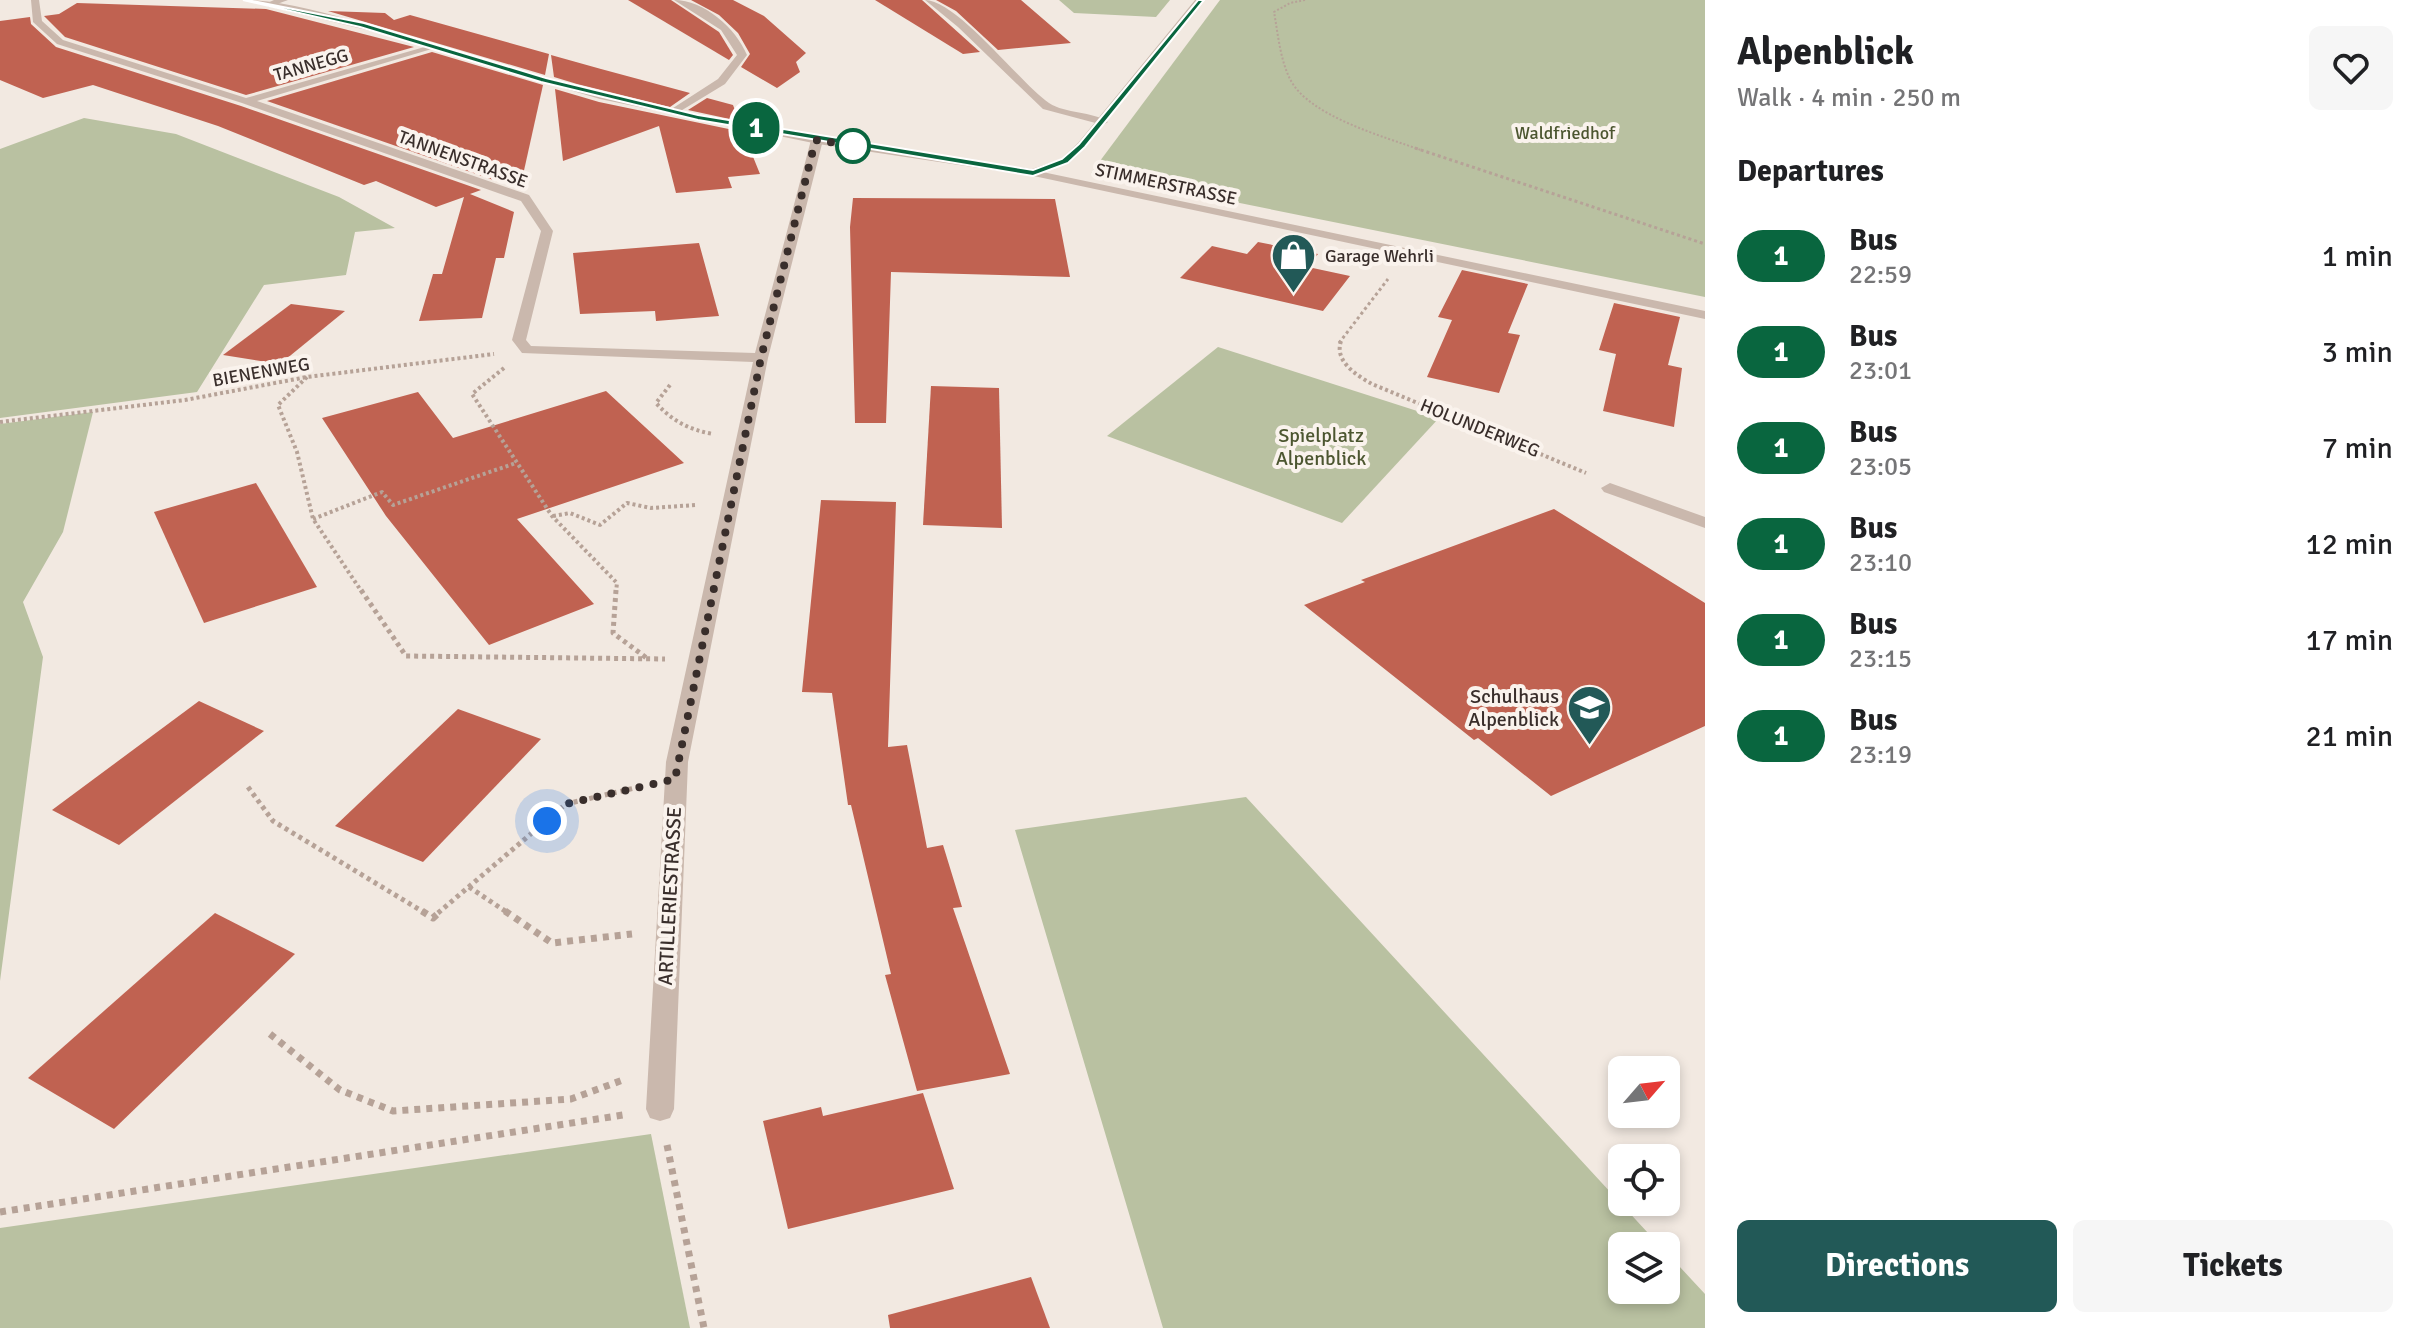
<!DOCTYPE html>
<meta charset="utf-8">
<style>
body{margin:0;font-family:Signika,sans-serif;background:#f6f6f6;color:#202124;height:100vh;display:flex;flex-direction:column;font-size:30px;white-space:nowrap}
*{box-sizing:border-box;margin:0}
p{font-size:26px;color:#757577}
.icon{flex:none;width:44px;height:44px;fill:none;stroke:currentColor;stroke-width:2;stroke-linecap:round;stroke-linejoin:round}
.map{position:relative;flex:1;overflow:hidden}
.drawer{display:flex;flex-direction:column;background:#fff;width:720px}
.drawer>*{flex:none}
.badge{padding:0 16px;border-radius:26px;font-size:28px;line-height:52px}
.needle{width:52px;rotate:62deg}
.controls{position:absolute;left:1608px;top:1056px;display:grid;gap:16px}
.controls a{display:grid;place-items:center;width:72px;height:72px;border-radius:12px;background:#fff;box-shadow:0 4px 12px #0003;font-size:40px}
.you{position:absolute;width:40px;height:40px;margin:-20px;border:6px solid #fff;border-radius:50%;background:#1a73e8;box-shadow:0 0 0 12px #1a73e833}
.map>.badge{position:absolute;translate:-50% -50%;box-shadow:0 0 0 4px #fff}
h2{padding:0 32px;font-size:30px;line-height:72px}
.round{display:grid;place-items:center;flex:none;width:84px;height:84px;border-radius:12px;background:#f6f6f6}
.headline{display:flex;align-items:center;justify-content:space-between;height:136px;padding:0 32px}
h1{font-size:38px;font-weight:700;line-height:60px}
.action{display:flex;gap:16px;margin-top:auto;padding:16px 32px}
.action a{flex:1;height:92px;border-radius:12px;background:#225957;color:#fff;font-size:32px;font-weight:700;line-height:92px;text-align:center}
.action a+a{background:#f6f6f6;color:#202124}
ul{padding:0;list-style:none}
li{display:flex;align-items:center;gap:24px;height:96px;padding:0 32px}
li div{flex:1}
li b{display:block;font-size:30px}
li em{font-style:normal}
li .badge{min-width:88px;font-weight:700;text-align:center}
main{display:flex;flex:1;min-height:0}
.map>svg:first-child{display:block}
.green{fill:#b9c1a1}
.building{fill:#c06251}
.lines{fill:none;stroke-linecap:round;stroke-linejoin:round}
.path-far4{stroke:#b6a297;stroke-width:2;stroke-dasharray:2 2;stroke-linecap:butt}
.path-far3{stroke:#b6a297;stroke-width:3;stroke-dasharray:3 3;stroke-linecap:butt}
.path-far2{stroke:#b6a297;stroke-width:4;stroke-dasharray:3 3;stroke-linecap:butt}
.path-far1{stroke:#b6a297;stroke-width:5;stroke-dasharray:4 4;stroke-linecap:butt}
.path{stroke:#b6a297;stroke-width:7;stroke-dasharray:6 6;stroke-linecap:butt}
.minor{fill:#cab8ad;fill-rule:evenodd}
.tertiary{fill:#cab8ad;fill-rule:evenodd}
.line{fill:#09663f;stroke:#fff;stroke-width:2}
.walk{stroke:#392e2b;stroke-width:8;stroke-dasharray:0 14.4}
.stop-dot{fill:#fff;stroke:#09663f;stroke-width:4}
.labels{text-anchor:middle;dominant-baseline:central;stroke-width:8;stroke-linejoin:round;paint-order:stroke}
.far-street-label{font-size:18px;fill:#392e2b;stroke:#faf3ed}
.far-park-label{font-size:18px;fill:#4c5630;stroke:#faf3ed}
.far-poi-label{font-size:18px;fill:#392e2b;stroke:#faf3ed;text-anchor:start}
.park-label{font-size:20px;fill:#4c5630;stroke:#faf3ed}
.poi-label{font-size:20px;fill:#392e2b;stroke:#faf3ed;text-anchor:end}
.street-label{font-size:20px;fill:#392e2b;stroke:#faf3ed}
</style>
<main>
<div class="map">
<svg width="1705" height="1328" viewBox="0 0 1705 1328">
<rect width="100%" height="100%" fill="#f2e9e1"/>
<g class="green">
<polygon points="1059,0 1170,0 1156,17 1074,13"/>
<polygon points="1220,0 1705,0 1705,297 1091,173"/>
<polygon points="84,118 176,134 339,197 395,228 355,232 346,275 264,285 197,392 0,418 0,149"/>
<polygon points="1218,347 1439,418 1342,523 1107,436"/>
<polygon points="93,412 63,532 23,602 43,657 0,981 0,424"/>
<polygon points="1246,797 1660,1246 1622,1246 1622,1290 1666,1290 1666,1252 1705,1294 1705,1328 1163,1328 1015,830"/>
<polygon points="651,1134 690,1328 0,1328 0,1228"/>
</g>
<g class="building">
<polygon points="628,0 671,0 719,32 733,55 729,60"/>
<polygon points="691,0 733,0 764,16 806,53 796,62 800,72 777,88 741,67 750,54 738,33 719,15"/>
<polygon points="875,0 922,0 980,52 963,54"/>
<polygon points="936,0 1021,0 1071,43 998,50 956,11"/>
<polygon points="77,3 266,9 414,47 246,95 65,37 44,16 59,14"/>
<polygon points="328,11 385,13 394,20 410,15 549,54 545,75"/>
<polygon points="30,17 31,24 56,47 241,106 481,190 470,194 514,212 504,258 496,258 482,318 419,321 433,274 442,274 464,197 436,207 376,181 364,185 218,126 93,85 43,98 0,80 0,21"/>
<polygon points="432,52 543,85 523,175 502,183 267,101"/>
<polygon points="551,55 601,69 690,93 670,107 577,84 554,77"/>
<polygon points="555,89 599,102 743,132 760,174 728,177 732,188 676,193 659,126 563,161"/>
<polygon points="707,98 733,105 739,121 688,110"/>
<polygon points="853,198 1055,199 1070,277 891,272 886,423 855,423 850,227"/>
<polygon points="1258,242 1318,254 1308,267 1350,276 1323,311 1180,278 1212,246 1247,254"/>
<polygon points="699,243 719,316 656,321 655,311 580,314 573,253"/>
<polygon points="1462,270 1528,284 1508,333 1520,335 1499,393 1427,377 1452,320 1438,317"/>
<polygon points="1614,303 1680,317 1668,365 1682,368 1674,427 1603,411 1616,354 1599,350"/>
<polygon points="291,304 345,311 280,364 223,355"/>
<polygon points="931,386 999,388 1002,528 923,525"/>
<polygon points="606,391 684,463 517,519 594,604 489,645 386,516 322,418 418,392 453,438"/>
<polygon points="256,483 317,587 204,623 154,512"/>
<polygon points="821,500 896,502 888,747 907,745 927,848 943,845 962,907 953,908 1010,1074 917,1091 885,975 891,974 851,805 848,805 832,693 802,692"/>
<polygon points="1554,509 1705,603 1705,726 1551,796 1478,738 1474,740 1304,605 1365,582 1361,580"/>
<polygon points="199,701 264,731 119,845 52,810"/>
<polygon points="458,709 541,739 423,862 335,826"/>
<polygon points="215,913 295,954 114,1129 28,1078"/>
<polygon points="923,1093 954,1189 788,1229 763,1121 821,1107 823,1116"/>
<polygon points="1031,1277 1050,1328 890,1328 888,1315"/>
</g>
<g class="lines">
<path class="path-far4" d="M1305,0L1290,3L1274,12C1278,34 1280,59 1290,79C1308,116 1385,137 1421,150"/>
<g class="path-far3">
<polyline points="1415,148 1705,244"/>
<polyline points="1339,343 1388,279"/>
</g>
<g class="path-far2">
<path d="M1341,341C1334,361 1356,375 1372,384L1586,473"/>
<polyline points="504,368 472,394 552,516 617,583 616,592"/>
<polyline points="307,377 278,405 297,452 313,519 362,592"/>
<path d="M670,385L656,403C672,421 690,430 713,434"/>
<polyline points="0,422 185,400 307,377 494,354"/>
<polyline points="553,516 570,513 600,525 627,503 651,508 696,505"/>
<polyline points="313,519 382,492 393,505 516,463"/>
</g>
<g class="path-far1">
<polyline points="361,590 406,656 665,659"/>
<polyline points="616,590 613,633 648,659"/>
<polyline points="248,787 273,821 425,913"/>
<polyline points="469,887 508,913"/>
<polyline points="438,913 566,804 639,787"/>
</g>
<g class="path">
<polyline points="422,911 433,918 441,911"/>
<polyline points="505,911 552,943 632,934"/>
<polyline points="270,1034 340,1090 393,1111 571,1099 623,1080"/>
<polyline points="667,1145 704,1328"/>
<polyline points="0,1212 623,1115"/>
</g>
<g class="minor">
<polygon points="31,0 39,0 42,21 63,40 246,98 435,44 435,48 257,101 529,195 553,231 526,340 531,346 755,353 811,140 817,137 823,140 768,358 688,762 674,1109 670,1118 660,1121 650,1118 646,1109 666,762 753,362 522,353 512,340 541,231 521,201 242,103 57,44 33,22"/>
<polygon points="274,0 288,0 269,7 265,4"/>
<path d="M674,0C704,0 736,28 747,55L725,84L674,115L670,114V110L718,79L737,55L721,30Z"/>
<path d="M925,0C957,0 1020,83 1049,103C1066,114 1092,111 1108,122L1103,125L1043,109L958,27Z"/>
<polygon points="1033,170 1705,311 1705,319 1029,175 1027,173"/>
<polygon points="1610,483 1705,517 1705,528 1604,492 1601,488"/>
</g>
<path class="tertiary" d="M243,0C283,0 323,13 362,23C444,45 524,74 607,95C746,130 890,149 1032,169L1061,159L1078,143L1195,0H1204L1086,147L1069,163L1033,176L818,144L600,99L379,33Z"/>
</g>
<polygon class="line" points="243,0 247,0 364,23 546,78 698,115 1033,170 1062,159 1079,144 1198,0 1204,0 1085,147 1068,163 1033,176 698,120 541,82 360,27"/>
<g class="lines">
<polyline class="walk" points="547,821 566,804 675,779 761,358 814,146 817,140 853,146"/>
</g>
<defs>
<symbol id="shop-pin" viewBox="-11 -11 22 30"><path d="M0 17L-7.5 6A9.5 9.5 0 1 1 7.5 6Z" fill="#225957" stroke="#faf3ed"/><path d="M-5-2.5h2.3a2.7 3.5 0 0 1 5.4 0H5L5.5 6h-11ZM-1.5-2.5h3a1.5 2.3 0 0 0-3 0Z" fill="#fff"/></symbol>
<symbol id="school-pin" viewBox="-11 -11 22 30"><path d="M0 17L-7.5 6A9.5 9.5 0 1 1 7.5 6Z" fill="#225957" stroke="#faf3ed"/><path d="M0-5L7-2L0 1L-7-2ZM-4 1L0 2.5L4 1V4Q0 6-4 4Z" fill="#fff"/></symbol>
</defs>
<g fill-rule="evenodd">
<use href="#shop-pin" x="1268" y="230" width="51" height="69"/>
<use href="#school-pin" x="1564" y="682" width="51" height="69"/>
</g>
<circle class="stop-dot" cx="853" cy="146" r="16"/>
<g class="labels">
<g class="far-street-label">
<text transform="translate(311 65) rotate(-16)">TANNEGG</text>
<text transform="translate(463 159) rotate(20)">TANNENSTRASSE</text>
<text transform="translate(1166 184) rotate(12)">STIMMERSTRASSE</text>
<text transform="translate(261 372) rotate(-10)">BIENENWEG</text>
<text transform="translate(1480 428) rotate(22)">HOLUNDERWEG</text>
</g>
<g class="far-park-label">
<text x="1565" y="133">Waldfriedhof</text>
</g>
<g class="far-poi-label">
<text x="1325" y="256">Garage Wehrli</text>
</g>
<g class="park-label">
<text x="1321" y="435">Spielplatz<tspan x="1321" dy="23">Alpenblick</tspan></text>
</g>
<g class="poi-label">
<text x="1559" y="696">Schulhaus<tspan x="1559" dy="23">Alpenblick</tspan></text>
</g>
<g class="street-label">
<text transform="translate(670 896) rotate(-87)">ARTILLERIESTRASSE</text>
</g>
</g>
</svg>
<div class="controls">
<a><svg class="needle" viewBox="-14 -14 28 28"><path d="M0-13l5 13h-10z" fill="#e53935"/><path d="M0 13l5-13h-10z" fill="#757577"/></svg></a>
<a><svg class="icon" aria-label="locate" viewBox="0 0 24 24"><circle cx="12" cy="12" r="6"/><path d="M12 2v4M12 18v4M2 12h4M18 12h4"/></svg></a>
<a><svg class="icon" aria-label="layers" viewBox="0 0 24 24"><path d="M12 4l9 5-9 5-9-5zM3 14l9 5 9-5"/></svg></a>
</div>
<div class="you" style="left:547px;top:821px"></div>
<b class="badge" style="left:756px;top:128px;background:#09663f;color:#fff">1</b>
</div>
<section class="drawer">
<div class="headline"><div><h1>Alpenblick</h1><p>Walk · 4 min · 250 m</p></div><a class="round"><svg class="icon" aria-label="heart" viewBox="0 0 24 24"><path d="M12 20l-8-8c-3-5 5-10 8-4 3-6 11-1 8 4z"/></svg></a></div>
<h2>Departures</h2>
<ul>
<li><span class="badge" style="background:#09663f;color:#fff">1</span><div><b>Bus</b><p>22:59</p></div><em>1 min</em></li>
<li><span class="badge" style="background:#09663f;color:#fff">1</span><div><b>Bus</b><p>23:01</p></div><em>3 min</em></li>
<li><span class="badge" style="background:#09663f;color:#fff">1</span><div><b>Bus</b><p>23:05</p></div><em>7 min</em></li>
<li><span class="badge" style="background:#09663f;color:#fff">1</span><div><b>Bus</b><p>23:10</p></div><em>12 min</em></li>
<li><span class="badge" style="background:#09663f;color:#fff">1</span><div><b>Bus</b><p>23:15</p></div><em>17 min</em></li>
<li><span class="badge" style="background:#09663f;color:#fff">1</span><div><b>Bus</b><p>23:19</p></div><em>21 min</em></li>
</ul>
<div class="action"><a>Directions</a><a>Tickets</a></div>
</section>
</main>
